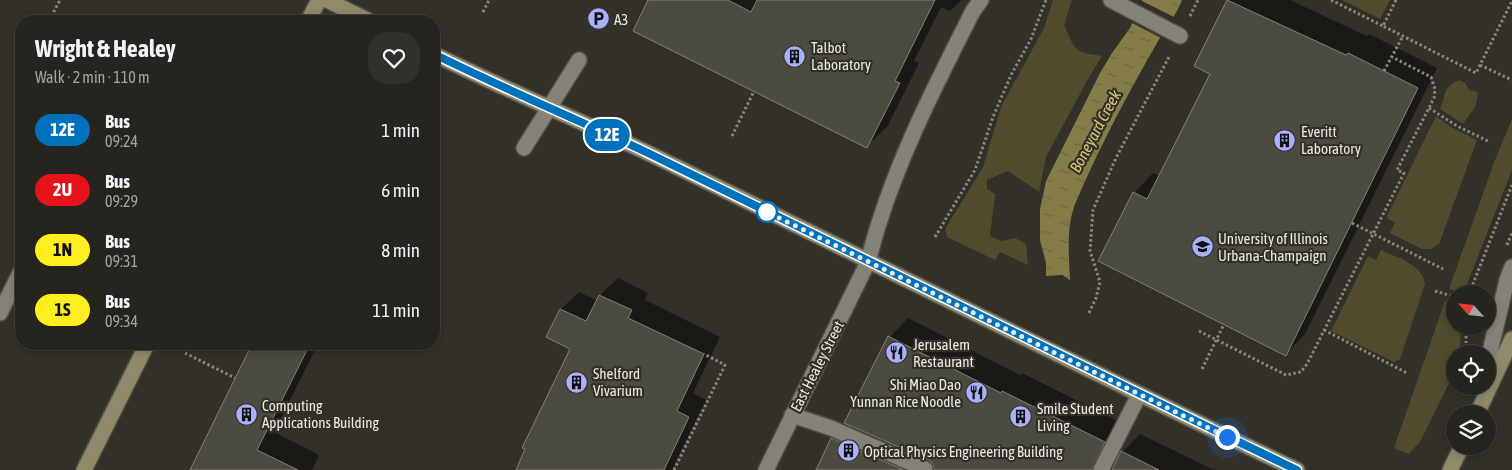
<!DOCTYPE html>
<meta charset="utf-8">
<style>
body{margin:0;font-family:"Asap Condensed",sans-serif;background:#32302b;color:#f1f3f6;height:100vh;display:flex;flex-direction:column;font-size:19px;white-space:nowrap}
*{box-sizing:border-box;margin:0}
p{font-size:16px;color:#a4a4a4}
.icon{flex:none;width:28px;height:28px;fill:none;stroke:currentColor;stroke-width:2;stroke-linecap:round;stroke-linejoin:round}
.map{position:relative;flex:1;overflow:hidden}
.details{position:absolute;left:15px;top:15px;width:425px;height:335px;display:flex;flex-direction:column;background:#26241e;border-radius:20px;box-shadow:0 2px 8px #0003,0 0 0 1px #42413c}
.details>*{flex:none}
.badge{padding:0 10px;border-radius:16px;font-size:18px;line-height:32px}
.needle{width:32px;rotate:297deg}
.fabs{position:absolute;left:1446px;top:285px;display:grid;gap:10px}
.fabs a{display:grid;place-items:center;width:50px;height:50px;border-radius:50%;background:#26241e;box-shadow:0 2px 8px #0003,0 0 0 1px #42413c;font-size:25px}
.you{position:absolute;width:25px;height:25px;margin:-12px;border:4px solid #fff;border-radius:50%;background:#1a73e8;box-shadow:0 0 0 8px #1a73e833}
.map>.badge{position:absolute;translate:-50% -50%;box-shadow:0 0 0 2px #fff}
.round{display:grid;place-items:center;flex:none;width:52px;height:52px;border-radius:20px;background:#32302b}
.overview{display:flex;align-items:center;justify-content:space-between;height:85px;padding:0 20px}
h1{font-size:24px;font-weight:700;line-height:38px}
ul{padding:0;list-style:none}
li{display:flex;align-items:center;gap:15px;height:60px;padding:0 20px}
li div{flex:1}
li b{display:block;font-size:19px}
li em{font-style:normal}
li .badge{min-width:55px;font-weight:700;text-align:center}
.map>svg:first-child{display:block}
.grass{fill:#514c2d}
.water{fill:url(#water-ripples)}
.pier{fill:#323028}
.shadow{fill:#0007}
.building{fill:#4c4b41;stroke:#848278}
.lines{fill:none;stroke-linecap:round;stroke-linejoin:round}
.lane-casing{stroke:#504e47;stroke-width:18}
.street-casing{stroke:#504e47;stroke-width:18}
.secondary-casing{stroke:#504e47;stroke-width:18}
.path{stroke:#888680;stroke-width:3;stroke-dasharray:2.5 2.5;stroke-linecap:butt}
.lane{stroke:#858379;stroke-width:15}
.street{stroke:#858379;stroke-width:15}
.secondary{stroke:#908a6b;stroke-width:15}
.line-casing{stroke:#fff;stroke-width:11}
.line{stroke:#0072bc;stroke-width:8}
.walk{stroke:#eae9e4;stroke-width:5;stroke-dasharray:0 9}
.stop-dot{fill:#fff;stroke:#0072bc;stroke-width:2.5}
.labels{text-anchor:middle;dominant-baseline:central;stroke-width:4.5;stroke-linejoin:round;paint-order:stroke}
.poi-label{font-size:15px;fill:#eae9e4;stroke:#323028;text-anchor:start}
.street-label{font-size:15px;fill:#eae9e4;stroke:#323028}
.water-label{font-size:16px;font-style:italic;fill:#d6c878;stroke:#323028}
</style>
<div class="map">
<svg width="1512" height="470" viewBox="0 0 1512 470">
<defs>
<pattern id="water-ripples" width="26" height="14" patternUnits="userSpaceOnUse" patternTransform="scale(1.25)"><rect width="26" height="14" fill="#857c48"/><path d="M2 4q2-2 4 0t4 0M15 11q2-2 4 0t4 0" fill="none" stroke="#6c6646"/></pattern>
</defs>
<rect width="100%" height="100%" fill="#323028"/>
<g class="grass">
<path d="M1053,0H1072L1064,25C1076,51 1073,52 1102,56L1088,79L1046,157L1039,192L1008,171L987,180V189L995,194L990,236L1002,241L1015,238L1026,244L1028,265L1000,252L995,260L947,237L945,229L983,167L1001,107L1044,28Z"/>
<polygon points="1342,0 1390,0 1380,19"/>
<path d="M1459,80L1465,83L1469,90L1477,92C1480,104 1469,115 1463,124L1440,109C1447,93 1442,88 1459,80Z"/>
<polygon points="1436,116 1451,127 1477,140 1439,244 1431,249 1422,249 1390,233 1395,222 1388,219 1387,216"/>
<polygon points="1512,119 1512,170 1464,292 1449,289 1495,160"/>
<path d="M1381,250C1397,258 1423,264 1425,284L1400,359L1394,362L1331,331L1368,256L1376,260Z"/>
<polygon points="1445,301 1455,304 1455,326 1461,326 1460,354 1455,354 1455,371 1420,442 1408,454 1394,448"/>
</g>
<path class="water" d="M1142,0H1182C1176,16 1165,28 1157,43C1127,95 1099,148 1075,204C1066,228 1069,255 1070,280L1062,275L1046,276V263L1040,240V209L1046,181L1100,73L1112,53L1130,28Z"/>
<polygon class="pier" points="1140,0 1176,18 1163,39 1130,22"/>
<g class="shadow">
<polygon points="650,0 962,0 950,11 941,7 914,61 919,63 887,127 867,146"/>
<polygon points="1228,0 1290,0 1367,36 1369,34 1437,68 1305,334 1286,354 1134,193 1153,173 1160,176 1212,73 1196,65"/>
<polygon points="618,278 648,293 645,300 720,337 693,393 706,400 672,470 517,470 572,348 548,337 561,309 579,292 598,301 600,295"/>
<polygon points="908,318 1020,375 1022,373 1122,423 1112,457 1116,461 1118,461 1122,452 1140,434 1214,470 817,470 832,439 848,424 846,423 890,337"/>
<polygon points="253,344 318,344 274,432 319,455 312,470 191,470"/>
</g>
<g class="building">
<polygon points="648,0 728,0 751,12 757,0 935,0 895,81 900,83 867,148 633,31"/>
<polygon points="1227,0 1346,55 1348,53 1418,88 1286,356 1098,261 1133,192 1147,199 1210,74 1194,66"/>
<polygon points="599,295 632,310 628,318 704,354 677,411 689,417 664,470 516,470 525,449 522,448 570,349 546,337 560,309 586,321"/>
<polygon points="888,336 1001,393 1002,391 1105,442 1092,470 934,470 933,464 929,460 844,423"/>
<polygon points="252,344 310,344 257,450 298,470 190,470"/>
<polygon points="831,438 904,470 816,470"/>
<polygon points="1121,451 1159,470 1112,470"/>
</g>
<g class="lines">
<defs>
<g id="lane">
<polyline points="1111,0 1180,36"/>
<polyline points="524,148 579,60"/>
<path d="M868,262C890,173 932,92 973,11L981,0"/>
<polyline points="0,313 21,271"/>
<polyline points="1488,360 1507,280 1512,267"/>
<polyline points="792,415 831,428 925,469"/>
<polyline points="1101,470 1139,395"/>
</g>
<polyline id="street" points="766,470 868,262"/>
<g id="secondary">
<polyline points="327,0 369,21"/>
<polyline points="308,21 319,0"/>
<path d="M434,54C504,89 577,119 648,153C865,258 1080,367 1297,470"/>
<polyline points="1477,414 1512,339"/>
<polyline points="84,470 147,344"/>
<polyline points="1450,470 1462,446"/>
</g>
</defs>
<use href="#lane" class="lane-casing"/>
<use href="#street" class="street-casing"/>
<use href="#secondary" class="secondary-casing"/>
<g class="path">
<polyline points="1331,0 1383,26"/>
<polyline points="1396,0 1383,26 1476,73 1512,1"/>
<polyline points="483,12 489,0"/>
<polyline points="1190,16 1198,0"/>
<polyline points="49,21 60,0"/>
<polyline points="1480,65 1512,80"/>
<polyline points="1384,71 1403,36"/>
<polyline points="1429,108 1457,126 1490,142"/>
<polyline points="732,136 754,91"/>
<polyline points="1352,223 1443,269"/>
<polyline points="935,237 975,170 993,117 1011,75 1031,39 1046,0"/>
<polyline points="1507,245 1512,233"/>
<polyline points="1435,291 1455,297"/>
<polyline points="1469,294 1512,185"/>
<polyline points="1089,313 1096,298 1100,282 1090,251 1093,210 1116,158 1170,55"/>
<polyline points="1466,326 1466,343"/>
<polyline points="1324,330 1407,373"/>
<polyline points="1199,331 1286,375 1301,372 1307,364 1404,173 1397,170 1434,98 1435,89 1431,77 1392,57"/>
<polyline points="185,353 235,378"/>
<polyline points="1202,369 1224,324"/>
<polyline points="674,470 725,365 704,354"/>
</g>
<use href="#lane" class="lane"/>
<use href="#street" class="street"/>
<use href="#secondary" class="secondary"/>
</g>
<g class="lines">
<defs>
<path id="line" d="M434,54C504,89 577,119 648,153C865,258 1080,366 1297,470"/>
</defs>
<use href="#line" class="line-casing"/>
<use href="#line" class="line"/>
<polyline class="walk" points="767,212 765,211 1227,437"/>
</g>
<defs>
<symbol id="parking-disc" viewBox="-11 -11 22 22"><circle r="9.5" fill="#a9b0fc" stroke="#323028"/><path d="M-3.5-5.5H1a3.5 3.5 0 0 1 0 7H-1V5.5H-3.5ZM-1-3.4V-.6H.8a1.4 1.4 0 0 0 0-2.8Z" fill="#111"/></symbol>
<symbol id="building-disc" viewBox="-11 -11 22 22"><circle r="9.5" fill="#a9b0fc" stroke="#323028"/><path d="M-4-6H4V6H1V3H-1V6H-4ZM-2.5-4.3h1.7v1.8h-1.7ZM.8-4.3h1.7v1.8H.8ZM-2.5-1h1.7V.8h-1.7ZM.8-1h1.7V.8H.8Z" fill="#111"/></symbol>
<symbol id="university-disc" viewBox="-11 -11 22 22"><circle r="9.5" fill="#a9b0fc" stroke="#323028"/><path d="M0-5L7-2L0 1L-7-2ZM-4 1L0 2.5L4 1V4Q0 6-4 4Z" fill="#111"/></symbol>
<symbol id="restaurant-disc" viewBox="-11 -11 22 22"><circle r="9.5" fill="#a9b0fc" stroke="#323028"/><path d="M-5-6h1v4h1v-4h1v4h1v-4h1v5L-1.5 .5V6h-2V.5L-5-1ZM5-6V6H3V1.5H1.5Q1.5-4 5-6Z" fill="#111"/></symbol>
</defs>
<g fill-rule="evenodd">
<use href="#parking-disc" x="586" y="6" width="25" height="25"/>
<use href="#building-disc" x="782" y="44" width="25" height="25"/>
<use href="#building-disc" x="1272" y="128" width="25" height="25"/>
<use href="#university-disc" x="1190" y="234" width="25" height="25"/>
<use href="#restaurant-disc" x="884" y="340" width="25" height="25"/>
<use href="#building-disc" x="564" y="370" width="25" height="25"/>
<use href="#restaurant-disc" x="964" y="380" width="25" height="25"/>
<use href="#building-disc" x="234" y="402" width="25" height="25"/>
<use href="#building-disc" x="1008" y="404" width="25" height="25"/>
<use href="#building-disc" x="836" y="438" width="25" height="25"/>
</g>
<circle class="stop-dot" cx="767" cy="212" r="10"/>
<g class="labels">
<g class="poi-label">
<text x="614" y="19">A3</text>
<text x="811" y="47">Talbot<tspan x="811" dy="17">Laboratory</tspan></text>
<text x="1301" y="131">Everitt<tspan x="1301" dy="17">Laboratory</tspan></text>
<text x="1218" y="238">University of Illinois<tspan x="1218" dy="17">Urbana-Champaign</tspan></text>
<text x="913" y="344">Jerusalem<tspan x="913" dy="17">Restaurant</tspan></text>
<text x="593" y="373">Shelford<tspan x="593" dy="17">Vivarium</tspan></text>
<text x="961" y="384" text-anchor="end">Shi Miao Dao<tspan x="961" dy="17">Yunnan Rice Noodle</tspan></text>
<text x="262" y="405">Computing<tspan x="262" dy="17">Applications Building</tspan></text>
<text x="1037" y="408">Smile Student<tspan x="1037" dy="17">Living</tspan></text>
<text x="864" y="451">Optical Physics Engineering Building</text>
</g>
<g class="street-label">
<text transform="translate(817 366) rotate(-63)">East Healey Street</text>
</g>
<g class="water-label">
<text transform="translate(1095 131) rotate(-62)">Boneyard Creek</text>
</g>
</g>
</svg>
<div class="fabs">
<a><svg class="needle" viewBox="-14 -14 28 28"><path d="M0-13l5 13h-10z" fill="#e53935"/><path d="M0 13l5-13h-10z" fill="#a4a4a4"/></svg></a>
<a><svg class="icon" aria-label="locate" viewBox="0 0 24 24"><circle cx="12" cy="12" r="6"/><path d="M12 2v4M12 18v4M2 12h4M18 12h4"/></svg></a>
<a><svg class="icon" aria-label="layers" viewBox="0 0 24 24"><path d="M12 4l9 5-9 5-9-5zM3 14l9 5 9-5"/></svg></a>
</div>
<div class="you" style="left:1227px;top:437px"></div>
<b class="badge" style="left:607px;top:135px;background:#0072bc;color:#fff">12E</b>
<section class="details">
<div class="overview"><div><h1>Wright &amp; Healey</h1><p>Walk · 2 min · 110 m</p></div><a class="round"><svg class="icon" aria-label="heart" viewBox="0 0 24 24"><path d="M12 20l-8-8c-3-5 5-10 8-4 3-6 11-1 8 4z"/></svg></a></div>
<ul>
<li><span class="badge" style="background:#0072bc;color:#fff">12E</span><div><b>Bus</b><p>09:24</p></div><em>1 min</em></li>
<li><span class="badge" style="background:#e7131a;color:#fff">2U</span><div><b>Bus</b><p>09:29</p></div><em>6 min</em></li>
<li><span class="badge" style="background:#fcee1f;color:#111">1N</span><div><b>Bus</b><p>09:31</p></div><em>8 min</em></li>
<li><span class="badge" style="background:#fcee1f;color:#111">1S</span><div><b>Bus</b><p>09:34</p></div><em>11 min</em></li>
</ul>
</section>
</div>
